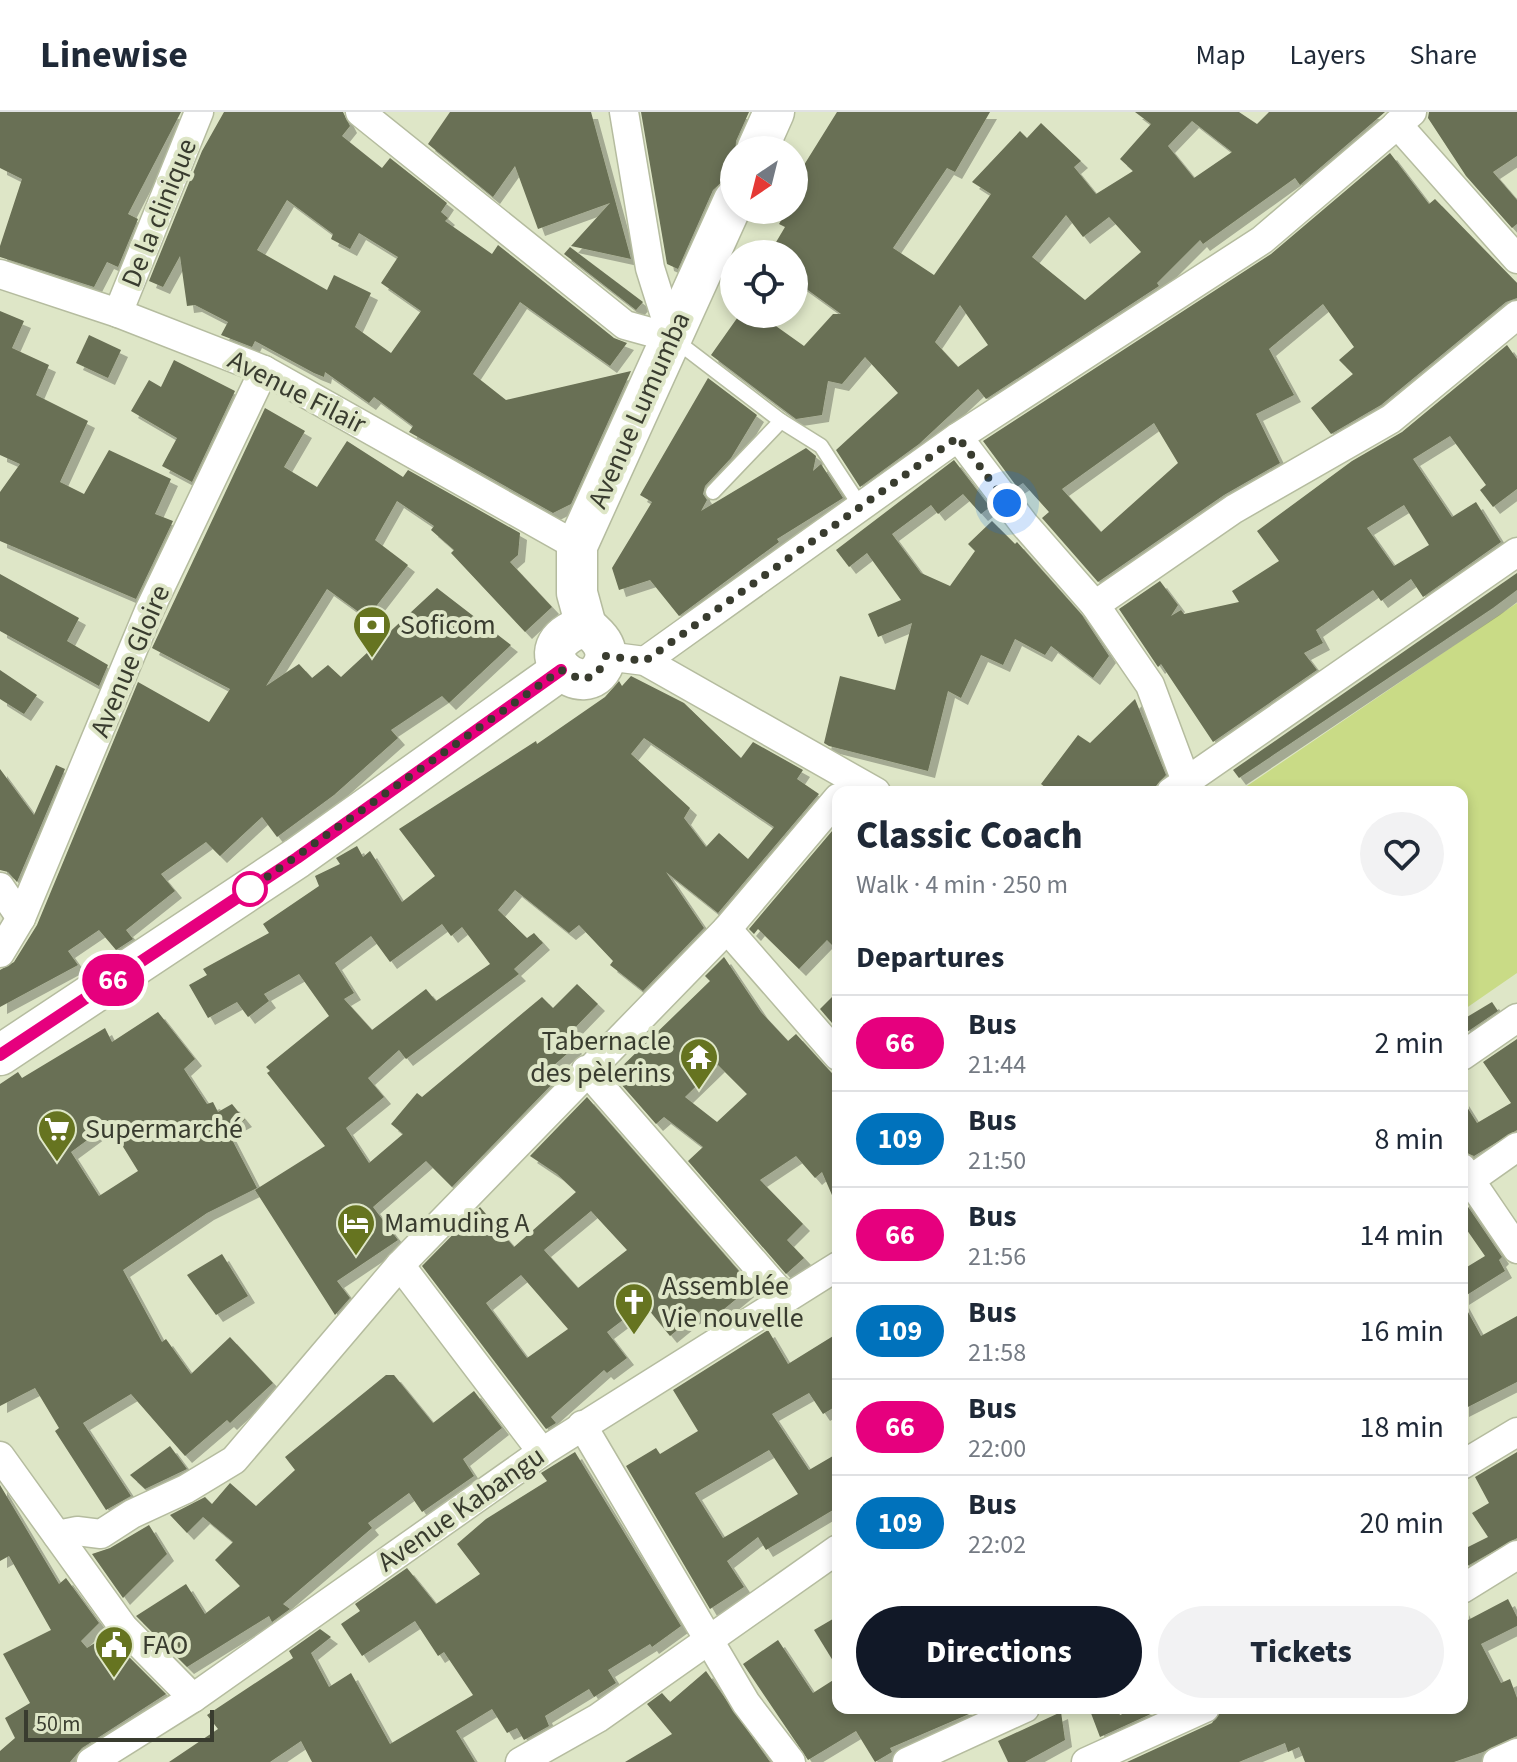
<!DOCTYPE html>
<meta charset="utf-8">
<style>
body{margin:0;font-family:"Source Sans 3",sans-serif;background:#f2f2f3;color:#1f2937;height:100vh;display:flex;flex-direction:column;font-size:30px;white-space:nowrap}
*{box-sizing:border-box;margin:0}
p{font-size:26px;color:#747a83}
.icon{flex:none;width:44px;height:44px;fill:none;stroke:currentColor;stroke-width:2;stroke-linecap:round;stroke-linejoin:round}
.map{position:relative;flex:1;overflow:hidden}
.side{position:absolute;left:832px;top:674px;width:636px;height:928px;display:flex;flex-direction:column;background:#fff;border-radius:16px;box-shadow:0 4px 12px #0003}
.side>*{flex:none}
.badge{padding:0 16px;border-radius:26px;font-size:28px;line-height:52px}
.needle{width:52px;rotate:215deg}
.tools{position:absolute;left:720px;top:24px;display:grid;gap:16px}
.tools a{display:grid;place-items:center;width:88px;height:88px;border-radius:50%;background:#fff;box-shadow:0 4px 12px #0003;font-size:40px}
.scale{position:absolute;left:24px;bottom:20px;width:190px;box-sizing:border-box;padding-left:8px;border:4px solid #393c2f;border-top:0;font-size:22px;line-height:28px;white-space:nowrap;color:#393c2f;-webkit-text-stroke:6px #dee6c7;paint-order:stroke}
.you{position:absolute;width:40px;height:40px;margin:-20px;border:6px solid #fff;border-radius:50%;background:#1a73e8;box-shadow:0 0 0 12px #1a73e833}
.map>.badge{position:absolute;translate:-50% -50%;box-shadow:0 0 0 4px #fff}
h2{padding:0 24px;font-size:30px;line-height:72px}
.round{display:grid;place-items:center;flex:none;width:84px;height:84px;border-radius:42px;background:#f2f2f3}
.summary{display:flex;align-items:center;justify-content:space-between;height:136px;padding:0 24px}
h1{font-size:38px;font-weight:800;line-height:60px}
.button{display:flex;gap:16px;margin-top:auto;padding:16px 24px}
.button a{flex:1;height:92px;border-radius:48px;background:#111827;color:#fff;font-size:32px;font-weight:800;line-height:92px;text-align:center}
.button a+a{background:#f2f2f3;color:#1f2937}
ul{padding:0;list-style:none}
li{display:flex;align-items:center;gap:24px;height:96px;padding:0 24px;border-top:2px solid #e0e1e3}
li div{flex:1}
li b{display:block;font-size:30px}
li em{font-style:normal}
li .badge{min-width:88px;font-weight:700;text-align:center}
header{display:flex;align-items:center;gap:48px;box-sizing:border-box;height:112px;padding:0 40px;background:#fff;border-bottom:2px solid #e0e1e3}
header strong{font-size:38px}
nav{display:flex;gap:44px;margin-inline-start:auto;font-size:28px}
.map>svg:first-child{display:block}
.green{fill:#c9db86}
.building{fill:#696f54;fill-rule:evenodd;filter:url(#shadow)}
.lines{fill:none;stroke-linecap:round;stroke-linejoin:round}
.service-casing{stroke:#b5bc9f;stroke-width:17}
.minor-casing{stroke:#b5bc9f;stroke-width:31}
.secondary-casing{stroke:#b5bc9f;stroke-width:43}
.service{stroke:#fff;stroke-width:14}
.minor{stroke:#fff;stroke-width:28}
.secondary{stroke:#fff;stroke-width:40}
.line-casing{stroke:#fff;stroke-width:18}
.line{stroke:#e6007e;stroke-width:12}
.walk{stroke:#393c2f;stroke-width:8;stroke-dasharray:0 14.4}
.stop-dot{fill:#fff;stroke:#e6007e;stroke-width:4}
.labels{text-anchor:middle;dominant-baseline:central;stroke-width:8;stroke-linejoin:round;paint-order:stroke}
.street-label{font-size:28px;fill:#393c2f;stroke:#dee6c7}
.poi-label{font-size:28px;fill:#393c2f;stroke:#dee6c7;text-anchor:start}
</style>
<header>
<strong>Linewise</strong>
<nav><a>Map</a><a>Layers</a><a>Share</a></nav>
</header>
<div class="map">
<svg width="1517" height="1650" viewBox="0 0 1517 1650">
<defs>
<filter id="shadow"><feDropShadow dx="7" dy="7" stdDeviation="0" flood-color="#0004"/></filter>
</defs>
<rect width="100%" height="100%" fill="#dee6c7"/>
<polygon class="green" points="1517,491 1517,861 1462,899 1462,680 1241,678"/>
<g class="building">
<polygon points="0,0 181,0 128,102 138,107 118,155 107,150 94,175 0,145 0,134 22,67 0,56"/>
<path d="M224,0H343L350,14L342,24L382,56L390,46L447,91L441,100L448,106L445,109L492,142L498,133L614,226L627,231L610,254L520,190L473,262L506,288L631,259L571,392L553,401L409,320L413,314L374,285L369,291L325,260L324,265L314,261L255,229L252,235L221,223L228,210L195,193L187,194L180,144L163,175L149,169L202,39ZM287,88L333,122L331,127L350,137L359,121L398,145L381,171L421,199L391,241L355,215L371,181L334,163L327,178L257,138Z"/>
<polygon points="450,0 591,0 631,147 571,134 610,91 538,117 515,54 493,85 428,32"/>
<polygon points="641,0 749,0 736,29 734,59 713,78 678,157 667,152"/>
<path d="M837,0H990L955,60L947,56L893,136L934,163L991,82L972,70L1020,19L1027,26L1041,11L1081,49L1074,55L1096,82L1133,59L1120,47L1151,12L1135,0H1239L1257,12L1269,0H1385L1300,73L1295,66L1203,132L1200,128L1157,171L1159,174L986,287L978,277L919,332L860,375L836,338L898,281L865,245L842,272L828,269L822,303L796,307L711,243L740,202H759L804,234L833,202H841L794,168V142H769L785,115L779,112L787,98H794V85L806,65L799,61ZM1192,9L1232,40L1194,66L1168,34ZM1066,103L1083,125L1109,105L1141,140L1085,188L1032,145ZM960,193L988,233L958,255L935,230Z"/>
<polygon points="1429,0 1517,0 1517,44 1493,60 1517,88 1517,112 1512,116 1466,64 1428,6"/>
<path d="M1390,41L1429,92L1435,87L1517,171V186L1506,190L1381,293L1331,322L1311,296L1353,262L1339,248L1354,235L1323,192L1269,237L1294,283L1256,302L1280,351L1224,383L1098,470L1042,406L1049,400L1023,371L1017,375L983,329L1271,142ZM1154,311L1178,351L1101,420L1062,377Z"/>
<polygon points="570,135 643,190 636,198 564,142"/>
<polygon points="0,199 24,209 12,236 49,253 36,283 88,309 60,370 84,382 109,338 171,367 155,402 173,409 136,487 0,429 0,380 20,352 0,343"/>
<polygon points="89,223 121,238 108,266 76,251"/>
<path d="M1507,233L1517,247V377L1493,395L1480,378L1486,373L1450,324L1413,347L1452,405L1476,390L1501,430L1423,485L1411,467L1381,489L1373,478L1316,518L1323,531L1304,541L1317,558L1213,630L1161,552L1158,555L1119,497L1160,469L1178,493L1171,504L1181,498L1184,502L1239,490L1232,479L1279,449L1257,419L1352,349L1402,320ZM1404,393L1429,433L1394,454L1367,416Z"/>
<polygon points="174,248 235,279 192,370 162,354 177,326 131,299 149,268 161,275"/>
<polygon points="708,266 757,303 731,346 705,374 703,382 707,388 701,399 806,336 816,344 813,359 821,352 843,386 777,427 779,430 679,504 650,468 619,478 612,456 652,390 640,383"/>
<polygon points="265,296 305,319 284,355 317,375 347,329 403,365 408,358 520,421 518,443 510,450 552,495 525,520 451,441 454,438 431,418 434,414 397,389 375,428 408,453 367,506 327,477 266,574 299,552 312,566 328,553 341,565 437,476 511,533 449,591 442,584 391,618 398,626 334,683 277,725 262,705 220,744 206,730 161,762 175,779 126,818 133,827 116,838 99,818 68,839 78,853 0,895 0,858 14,850 37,813 138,570 209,610 230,577 152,536"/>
<polygon points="954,348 990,395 981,402 963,382 938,402 931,393 892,422 921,461 950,474 975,439 968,432 992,409 1015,432 1017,430 1082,503 1109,544 1093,566 1051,534 1045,543 1015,527 1003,553 981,543 961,586 948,579 928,659 829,634 824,631 840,564 895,578 912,511 878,525 868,502 901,488 867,441 849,455 836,438"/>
<polygon points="1517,461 1517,478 1493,496 1239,666 1233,658"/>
<polygon points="0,462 79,506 67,529 108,553 99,574 0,519"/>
<polygon points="0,558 37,583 24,602 0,587"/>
<path d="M631,564L684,591L741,646L753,630L803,658L797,667L819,682L718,801L666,760L704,816L643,879L610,853L613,849L579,813L569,821L515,778L498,798L527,826L534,821L543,831L514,857L519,862L406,947L399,938L368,966L384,985L346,1016L369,1051L403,1022L391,1012L417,981L422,985L542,885L553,896L577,872L598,892L566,925L575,935L553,954L561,963L452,1075L426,1049L373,1095L398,1128L337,1169L350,1186L335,1203L255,1078L325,1034L267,961L270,959L266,955L329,904L299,862L264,882L269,889L248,905L237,890L208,906L189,873L207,863L203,857L269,821L263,812L319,774L315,764L340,752L336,746L357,734L363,745L370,739L402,790L435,764L399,717L536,629L537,632L605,585L619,569L622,574ZM644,626L774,715L748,747L719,721L706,735L684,706L690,696L631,642ZM442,812L451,824L462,815L490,852L436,889L426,877L372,918L344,887L354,881L335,851L371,824L390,850Z"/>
<polygon points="1135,587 1166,663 1155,675 1148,680 1051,680 1041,672 1078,623 1090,631"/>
<polygon points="56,653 65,657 17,770 8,760 0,758 0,657 34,703"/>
<polygon points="838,712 838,728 832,738 838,743 838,839 827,828 799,857 758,817 754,822 749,817"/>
<path d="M724,845L761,900L788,929L796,922L838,968V1097L822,1060L815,1066L796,1044L760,1068L803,1112L787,1128L804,1146L786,1162L688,1049L703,1035L664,1005L656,1012L613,963L710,869L705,864ZM718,953L747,982L717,1010L685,985Z"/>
<polygon points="838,879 838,918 820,897"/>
<polygon points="1492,890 1498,899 1464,922 1462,908"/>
<path d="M158,900L195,947L184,957L207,992L213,990L218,1000L232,992L245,1008L227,1018L257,1076L207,1101L123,1158L162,1230L166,1227L191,1262L230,1225L273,1271L230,1311L227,1308L185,1344L131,1282L83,1311L131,1384L106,1398L55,1319L59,1316L35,1276L0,1294V972L18,960L22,966L105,916L112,930ZM109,1012L138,1059L99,1084L71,1040Z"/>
<polygon points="1517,927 1517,1018 1474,1044 1462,1039 1462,987 1477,1011 1511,991 1483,950"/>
<path d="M587,985L752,1174L712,1207L703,1197L670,1224L644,1192L607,1220L627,1246L607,1261L604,1258L551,1305L556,1311L546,1317L422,1154L480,1095L514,1135L576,1080L557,1062L530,1044ZM591,1099L627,1138L578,1176L544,1138ZM521,1163L568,1217L527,1246L486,1191Z"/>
<polygon points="1462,1086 1502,1145 1499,1148 1505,1159 1462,1186 1462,1158 1485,1144 1462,1111"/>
<polygon points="222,1142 248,1184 216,1203 187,1163"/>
<polygon points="1462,1189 1481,1224 1517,1204 1517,1270 1462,1298"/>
<path d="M768,1218L788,1252L838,1221V1293L823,1302L809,1281L772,1302L809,1358L838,1341V1395L766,1438L758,1425L727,1449L744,1475L710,1497L626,1354L656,1336L660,1342L698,1319L673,1278ZM769,1338L798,1382L723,1426L695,1381Z"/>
<polygon points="386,1263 394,1263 433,1311 474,1279 502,1316 463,1347 474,1364 422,1400 409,1381 368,1411 372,1416 283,1492 290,1497 272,1510 269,1504 187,1555 136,1504 186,1472 205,1502 240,1474 215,1448 233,1430 203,1405 187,1421 170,1403 205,1385 212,1392 230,1371 256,1394 295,1358 285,1345"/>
<polygon points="170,1334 187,1357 145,1377 130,1363"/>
<polygon points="575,1340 681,1514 652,1535 650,1532 608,1558 616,1571 594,1585 589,1577 545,1604 549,1614 524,1628 517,1616 507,1621 492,1597 456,1619 475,1650 312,1650 301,1629 270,1650 169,1650 218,1617 207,1603 293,1546 289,1539 320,1517 331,1525 311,1541 329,1575 351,1561 390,1632 473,1583 444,1540 438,1544 415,1509 362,1544 341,1512 360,1499 355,1492 407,1456 436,1492 480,1462 457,1432 486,1407 547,1369 541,1361"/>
<polygon points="1517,1340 1517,1426 1462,1457 1462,1438 1488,1425 1472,1401 1489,1391 1475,1365"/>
<polygon points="0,1373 59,1472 66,1466 99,1511 81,1529 87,1536 107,1523 166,1582 82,1636 70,1650 0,1650 0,1639 15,1626 5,1606 30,1591 3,1542 51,1518 9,1444 0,1449"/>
<polygon points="149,1413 167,1442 123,1486 92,1442 110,1436"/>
<polygon points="1508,1487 1517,1505 1517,1514 1481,1532 1501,1571 1510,1567 1517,1586 1517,1624 1483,1640 1454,1650 1305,1650 1299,1635 1288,1640 1285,1631 1239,1650 1127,1650 1212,1611 1222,1596 1462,1596 1462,1496 1468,1508"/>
<polygon points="838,1504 838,1557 814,1518"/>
<polygon points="778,1528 813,1581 838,1565 838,1596 983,1596 890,1636 892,1640 875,1650 856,1619 808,1648 743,1552"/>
<polygon points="706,1559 770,1650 625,1650 672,1622 647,1592 662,1581 670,1590"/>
<polygon points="1089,1596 1117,1596 1120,1603 1136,1596 1164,1596 1100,1625"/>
<polygon points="1061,1600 1065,1628 1025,1650 1008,1650 998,1629"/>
</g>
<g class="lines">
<defs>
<g id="service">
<polyline points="675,228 781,309 713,380"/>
<polyline points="781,309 821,334 861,395"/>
</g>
<g id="minor">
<polyline points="360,0 625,213 672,226"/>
<polyline points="624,0 650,156 672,226"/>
<polyline points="1397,12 1517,147"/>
<polyline points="0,162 118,201 264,258 577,434"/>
<polyline points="118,201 199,0"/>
<polyline points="958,325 1024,412 1095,493 1150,573 1190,680"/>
<polyline points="1095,493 1234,397 1391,307 1517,203"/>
<polyline points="606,544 645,549 876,680"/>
<polyline points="645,549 958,325 1262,128 1412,0"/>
<polyline points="1171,680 1517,440"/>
<polyline points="0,775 21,806"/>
<polyline points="727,817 838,944"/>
<polyline points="0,841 21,806 149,499 264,258"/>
<polyline points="1462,944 1517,906"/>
<polyline points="586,958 785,1186"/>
<polyline points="1462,1056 1517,1137"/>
<polyline points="1470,1068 1517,1035"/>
<polyline points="400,1153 542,1340"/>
<polyline points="582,1313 746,1591 791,1650"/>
<polyline points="0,1344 123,1515 193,1586"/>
<polyline points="1462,1353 1517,1320"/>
<polyline points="57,1423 77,1419 101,1422 132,1402 186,1377 234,1348 400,1153 727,817 838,686"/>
<polyline points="1462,1477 1517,1443"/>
<polyline points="91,1650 193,1586 542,1340 838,1154"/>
<polyline points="520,1650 598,1606 838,1437"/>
<polyline points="907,1650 1025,1596"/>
<polyline points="1086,1650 1205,1596"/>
<polyline points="1497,1650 1517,1641"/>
</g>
<g id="secondary">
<polyline points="757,38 774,0"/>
<polyline points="586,514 577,481 577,434 734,88"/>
<path d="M586,514C598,524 610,535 604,551C586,596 515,535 586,514Z"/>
<polyline points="0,943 297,746 561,558"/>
</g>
</defs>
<use href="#service" class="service-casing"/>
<use href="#minor" class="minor-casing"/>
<use href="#secondary" class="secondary-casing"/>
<use href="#service" class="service"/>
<use href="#minor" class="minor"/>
<use href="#secondary" class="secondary"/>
</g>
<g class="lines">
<defs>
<polyline id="line" points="0,943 297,746 561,558"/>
</defs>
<use href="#line" class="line-casing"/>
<use href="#line" class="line"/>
<path class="walk" d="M250,777L247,779L561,558L582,568C596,563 602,558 606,544L645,549L958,325L1007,391"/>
</g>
<defs>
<symbol id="bank-pin" viewBox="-11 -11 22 30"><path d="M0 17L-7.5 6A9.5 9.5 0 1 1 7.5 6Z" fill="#667420" stroke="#dee6c7"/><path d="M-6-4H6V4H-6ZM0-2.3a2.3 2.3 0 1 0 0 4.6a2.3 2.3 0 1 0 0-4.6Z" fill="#fff"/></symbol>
<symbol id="temple-pin" viewBox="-11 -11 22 30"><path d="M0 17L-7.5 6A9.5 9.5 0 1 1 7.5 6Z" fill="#667420" stroke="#dee6c7"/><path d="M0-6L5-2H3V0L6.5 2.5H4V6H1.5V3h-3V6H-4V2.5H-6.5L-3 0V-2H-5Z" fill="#fff"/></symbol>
<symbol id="supermarket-pin" viewBox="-11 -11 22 30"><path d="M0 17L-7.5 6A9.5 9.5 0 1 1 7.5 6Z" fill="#667420" stroke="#dee6c7"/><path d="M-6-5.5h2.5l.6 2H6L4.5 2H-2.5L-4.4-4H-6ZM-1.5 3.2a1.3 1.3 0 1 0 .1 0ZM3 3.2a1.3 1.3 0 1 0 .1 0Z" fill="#fff"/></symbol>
<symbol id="hotel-pin" viewBox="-11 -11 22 30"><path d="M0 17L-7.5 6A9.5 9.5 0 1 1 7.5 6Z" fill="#667420" stroke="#dee6c7"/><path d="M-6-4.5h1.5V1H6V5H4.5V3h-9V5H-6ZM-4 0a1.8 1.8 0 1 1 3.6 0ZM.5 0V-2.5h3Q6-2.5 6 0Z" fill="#fff"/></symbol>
<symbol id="church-pin" viewBox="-11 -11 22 30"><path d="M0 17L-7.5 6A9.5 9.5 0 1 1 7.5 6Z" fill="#667420" stroke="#dee6c7"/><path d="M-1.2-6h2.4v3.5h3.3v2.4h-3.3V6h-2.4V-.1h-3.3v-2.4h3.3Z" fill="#fff"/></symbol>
<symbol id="civic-pin" viewBox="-11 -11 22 30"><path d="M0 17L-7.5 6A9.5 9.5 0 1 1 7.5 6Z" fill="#667420" stroke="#dee6c7"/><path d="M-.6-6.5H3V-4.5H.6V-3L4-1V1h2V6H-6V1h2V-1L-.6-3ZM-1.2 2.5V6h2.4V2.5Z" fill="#fff"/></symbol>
</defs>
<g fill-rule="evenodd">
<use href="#bank-pin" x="350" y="491" width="44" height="60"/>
<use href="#temple-pin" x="677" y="923" width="44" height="60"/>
<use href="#supermarket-pin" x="35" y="995" width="44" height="60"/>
<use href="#hotel-pin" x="334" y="1089" width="44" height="60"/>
<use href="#church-pin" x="612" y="1168" width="44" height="60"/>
<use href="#civic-pin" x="92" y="1511" width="44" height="60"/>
</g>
<circle class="stop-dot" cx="250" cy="777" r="16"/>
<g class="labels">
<g class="street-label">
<text transform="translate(159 101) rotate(-68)">De la clinique</text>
<text transform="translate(297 280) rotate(27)">Avenue Filair</text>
<text transform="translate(639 298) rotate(-66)">Avenue Lumumba</text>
<text transform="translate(130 549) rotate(-67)">Avenue Gloire</text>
<text transform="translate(461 1397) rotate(-35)">Avenue Kabangu</text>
</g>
<g class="poi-label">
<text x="400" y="513">Soficom</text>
<text x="671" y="929" text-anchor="end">Tabernacle<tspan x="671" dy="32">des pèlerins</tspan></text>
<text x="85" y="1017">Supermarché</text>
<text x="384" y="1111">Mamuding A</text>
<text x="662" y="1174">Assemblée<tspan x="662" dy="32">Vie nouvelle</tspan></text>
<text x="142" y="1533">FAO</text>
</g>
</g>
</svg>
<div class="tools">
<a><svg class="needle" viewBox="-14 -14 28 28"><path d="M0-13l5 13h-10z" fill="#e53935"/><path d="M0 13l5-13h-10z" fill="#747a83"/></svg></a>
<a><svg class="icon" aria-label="locate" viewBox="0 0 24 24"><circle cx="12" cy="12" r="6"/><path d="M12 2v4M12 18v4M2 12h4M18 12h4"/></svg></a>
</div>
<div class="scale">50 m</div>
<div class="you" style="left:1007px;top:391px"></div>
<b class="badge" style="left:113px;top:868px;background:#e6007e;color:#fff">66</b>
<section class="side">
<div class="summary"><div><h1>Classic Coach</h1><p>Walk · 4 min · 250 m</p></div><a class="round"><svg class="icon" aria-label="heart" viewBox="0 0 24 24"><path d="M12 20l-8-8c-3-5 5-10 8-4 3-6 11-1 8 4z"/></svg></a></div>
<h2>Departures</h2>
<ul>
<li><span class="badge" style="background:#e6007e;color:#fff">66</span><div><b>Bus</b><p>21:44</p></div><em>2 min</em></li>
<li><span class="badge" style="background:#0072bc;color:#fff">109</span><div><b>Bus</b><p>21:50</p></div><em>8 min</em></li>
<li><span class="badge" style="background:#e6007e;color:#fff">66</span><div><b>Bus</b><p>21:56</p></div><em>14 min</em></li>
<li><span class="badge" style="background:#0072bc;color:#fff">109</span><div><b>Bus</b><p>21:58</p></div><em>16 min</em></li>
<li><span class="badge" style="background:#e6007e;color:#fff">66</span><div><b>Bus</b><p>22:00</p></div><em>18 min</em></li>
<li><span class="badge" style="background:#0072bc;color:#fff">109</span><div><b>Bus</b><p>22:02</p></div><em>20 min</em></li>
</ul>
<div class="button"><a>Directions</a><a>Tickets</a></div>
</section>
</div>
